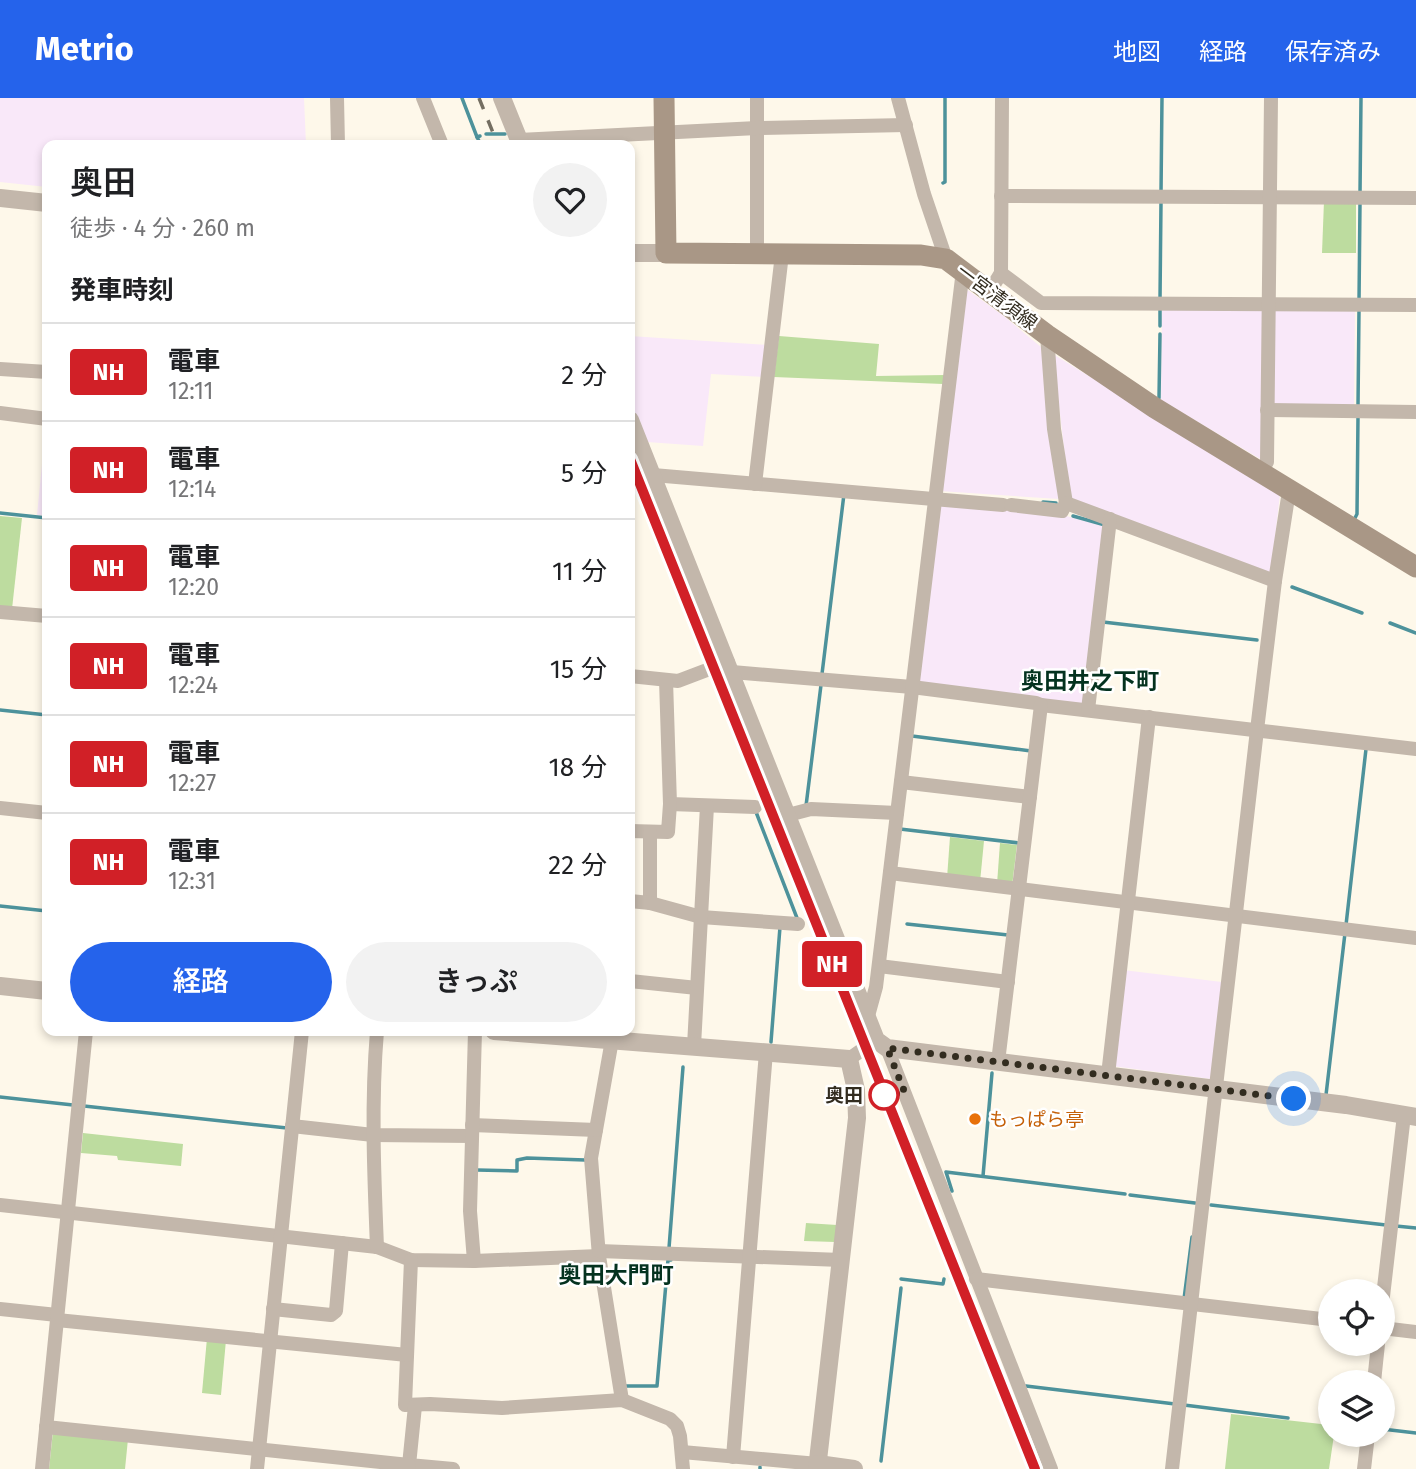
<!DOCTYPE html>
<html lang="ja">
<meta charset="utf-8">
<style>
body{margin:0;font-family:"Fira Sans","Noto Sans JP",sans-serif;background:#f2f2f2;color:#202124;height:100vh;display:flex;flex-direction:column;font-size:26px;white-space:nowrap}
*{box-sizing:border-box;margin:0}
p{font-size:23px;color:#757577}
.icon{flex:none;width:38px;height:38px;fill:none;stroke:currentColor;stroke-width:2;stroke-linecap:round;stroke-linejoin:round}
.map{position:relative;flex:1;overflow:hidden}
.sheet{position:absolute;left:42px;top:42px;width:593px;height:896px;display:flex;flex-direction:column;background:#fff;border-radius:14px;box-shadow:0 4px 10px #0003}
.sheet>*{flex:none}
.badge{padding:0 14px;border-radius:5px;font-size:24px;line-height:46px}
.tools{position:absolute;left:1318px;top:1181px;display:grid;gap:14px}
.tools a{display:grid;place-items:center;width:77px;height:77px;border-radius:50%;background:#fff;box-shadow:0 4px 10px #0003;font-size:35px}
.you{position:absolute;width:35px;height:35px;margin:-18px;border:5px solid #fff;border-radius:50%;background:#1a73e8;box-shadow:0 0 0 10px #1a73e833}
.map>.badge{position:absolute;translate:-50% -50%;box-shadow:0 0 0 4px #fff}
h2{padding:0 28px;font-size:26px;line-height:63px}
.round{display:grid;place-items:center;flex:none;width:74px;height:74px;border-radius:37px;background:#f2f2f2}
.head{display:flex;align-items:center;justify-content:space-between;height:119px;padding:0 28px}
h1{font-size:33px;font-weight:600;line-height:52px}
.primary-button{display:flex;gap:14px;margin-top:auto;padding:14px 28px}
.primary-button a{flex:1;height:80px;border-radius:42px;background:#2563eb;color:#fff;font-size:28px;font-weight:600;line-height:80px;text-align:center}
.primary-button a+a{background:#f2f2f2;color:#202124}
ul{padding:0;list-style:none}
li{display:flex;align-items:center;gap:21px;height:98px;padding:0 28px;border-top:2px solid #e0e0e0}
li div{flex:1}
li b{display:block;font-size:26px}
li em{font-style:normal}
li .badge{min-width:77px;font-weight:700;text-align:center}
header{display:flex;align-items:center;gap:42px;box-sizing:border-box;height:98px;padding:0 35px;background:#2563eb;color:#fff}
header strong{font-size:33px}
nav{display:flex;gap:38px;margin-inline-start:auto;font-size:24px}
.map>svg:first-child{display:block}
.industrial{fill:#f9e8f9}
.green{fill:#bddc9f}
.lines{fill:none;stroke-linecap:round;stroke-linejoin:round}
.stream{stroke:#4d929b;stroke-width:3.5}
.minor{stroke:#c3b7ab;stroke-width:14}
.tertiary{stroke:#c3b7ab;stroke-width:18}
.secondary{stroke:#a99786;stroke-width:21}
.rail{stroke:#746e61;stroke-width:3.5;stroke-dasharray:12 12;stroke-linecap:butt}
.line-casing{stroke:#fff;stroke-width:16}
.line{stroke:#d12027;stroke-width:10}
.walk{stroke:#322c1f;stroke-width:7;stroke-dasharray:0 12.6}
.stop-dot{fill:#fff;stroke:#d12027;stroke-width:3.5}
.food-dot{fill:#e8710a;stroke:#fff;stroke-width:2.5}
.labels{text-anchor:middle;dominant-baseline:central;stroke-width:5;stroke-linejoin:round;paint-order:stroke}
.street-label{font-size:19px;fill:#322c1f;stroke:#fff}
.stop-label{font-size:19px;font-weight:bold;fill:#322c1f;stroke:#fff;text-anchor:end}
.food-label{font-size:19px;fill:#c56008;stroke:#fff;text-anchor:start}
.quarter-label{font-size:23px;font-weight:bold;fill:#04321f;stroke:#fff}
</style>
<header>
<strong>Metrio</strong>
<nav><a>地図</a><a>経路</a><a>保存済み</a></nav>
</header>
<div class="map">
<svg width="1416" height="1371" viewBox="0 0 1416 1371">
<rect width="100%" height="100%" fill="#fef8ea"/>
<g class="industrial">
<polygon points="0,0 304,0 306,47 47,47 47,89 0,84"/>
<polygon points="965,190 1005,219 1041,249 1059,401 939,393"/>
<polygon points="1162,209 1264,212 1262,362 1161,302"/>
<polygon points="1355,210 1354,311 1271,307 1274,212"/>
<polygon points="630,238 769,247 765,279 711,276 703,348 647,344 630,302"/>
<polygon points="1053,256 1280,396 1271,475 1070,401"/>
<polygon points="46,326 47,327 47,418 37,417"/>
<polygon points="940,403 1055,415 1104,428 1083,606 918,587"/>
<polygon points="1123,872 1222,884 1211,981 1112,968"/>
</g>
<g class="green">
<polygon points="1324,103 1356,103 1356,155 1322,155"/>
<polygon points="779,238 879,246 876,278 945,277 943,286 774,279"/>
<polygon points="0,418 22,420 12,511 0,510"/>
<polygon points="950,739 984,743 980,784 947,780"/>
<polygon points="1000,745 1017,747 1012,788 997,786"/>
<polygon points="83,1035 183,1046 181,1068 118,1062 117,1058 81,1055"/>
<polygon points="806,1125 837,1127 835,1144 804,1143"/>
<polygon points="207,1240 226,1242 221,1297 202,1295"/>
<polygon points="1231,1316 1330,1327 1330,1337 1334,1337 1329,1371 1225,1371"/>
<polygon points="53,1333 128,1341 125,1371 49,1371"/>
</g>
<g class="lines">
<g class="stream">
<polyline points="462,0 477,39"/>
<polyline points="486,36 505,36"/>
<polyline points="480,38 477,39 481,47"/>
<polyline points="943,85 945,84 945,0"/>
<polyline points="1161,95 1162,0"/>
<polyline points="1360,96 1361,0"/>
<polyline points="1160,202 1161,104"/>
<polyline points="1359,204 1360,105"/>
<polyline points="1160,228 1160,210"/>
<polyline points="1159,300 1160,236"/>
<polyline points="1358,308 1359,212"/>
<polyline points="630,348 642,377"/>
<polyline points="630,375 641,375"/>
<polyline points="644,383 684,481"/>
<polyline points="1043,404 1056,405"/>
<polyline points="0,415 47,420"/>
<polyline points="1073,418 1105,427"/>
<polyline points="1355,420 1357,416 1358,319"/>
<polyline points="1292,489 1362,515"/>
<polyline points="1103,524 1257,542"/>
<polyline points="1390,525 1416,535"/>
<polyline points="822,576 844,396"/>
<polyline points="0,612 47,617"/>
<polyline points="912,638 1031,653"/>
<polyline points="806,708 821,587"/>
<polyline points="756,714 797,820"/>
<polyline points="900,731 1019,745"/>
<polyline points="0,808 47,813"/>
<polyline points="907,826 1008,837"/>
<polyline points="1346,827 1366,651"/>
<polyline points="771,944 780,829"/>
<polyline points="1326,997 1345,835"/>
<polyline points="0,999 73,1007"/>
<polyline points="84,1008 287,1030"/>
<polyline points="477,1072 517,1073 517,1062 527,1060 585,1062"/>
<polyline points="983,1078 992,975"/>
<polyline points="952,1093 946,1074 1125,1096"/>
<polyline points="1130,1097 1195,1105"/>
<polyline points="1211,1107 1386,1127"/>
<polyline points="1396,1128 1416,1130"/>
<polyline points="669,1150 683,969"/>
<polyline points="901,1181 943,1186 944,1181"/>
<polyline points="1184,1201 1192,1139"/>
<polyline points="1385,1226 1387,1207"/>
<polyline points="624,1288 657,1288 668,1162 671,1162"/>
<polyline points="1026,1288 1175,1306"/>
<polyline points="1184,1307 1288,1320"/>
<polyline points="1382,1331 1416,1335"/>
<polyline points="881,1363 901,1190"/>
<polyline points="760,1371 760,1369"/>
</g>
<g class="minor">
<polyline points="337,0 338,47"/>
<polyline points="423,0 442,47"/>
<polyline points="757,0 757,156"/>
<polyline points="898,0 924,96 946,161"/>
<polyline points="519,42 757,30 906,27"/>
<polyline points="1001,98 1416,100"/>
<polyline points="1001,175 1041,205 1416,207"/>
<polyline points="990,193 1001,175 1002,0"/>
<polyline points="1047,237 1054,331 1066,405"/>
<polyline points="0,271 47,274"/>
<polyline points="1267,312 1416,314"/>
<polyline points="0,315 47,321"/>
<polyline points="1260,374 1267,364 1271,0"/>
<polyline points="653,377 1003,407"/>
<polyline points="755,386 782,156"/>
<polyline points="1011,407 1062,413 1066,405 1275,483"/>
<polyline points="0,514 47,518"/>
<polyline points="732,574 912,589 1036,605 1041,607 1416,651"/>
<polyline points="630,578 678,583 728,564"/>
<polyline points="666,582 670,706 755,709"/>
<polyline points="1088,612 1110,421"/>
<polyline points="901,684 1030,699"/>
<polyline points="0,710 47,715"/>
<polyline points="788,717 811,711 897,715"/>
<polyline points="630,733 668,734 670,706"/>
<polyline points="650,734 650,805"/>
<polyline points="890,775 1416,840"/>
<polyline points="630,803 650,805 701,819 798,826"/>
<polyline points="879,868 1008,884"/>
<polyline points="630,883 697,890"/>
<polyline points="868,918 876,889 963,172"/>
<polyline points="612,942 591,1060 599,1158 622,1302"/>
<polyline points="694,948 707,708"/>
<polyline points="887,950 1051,1371"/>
<polyline points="849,961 876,942"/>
<polyline points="998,964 1041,607"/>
<polyline points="1108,977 1149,619"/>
<polyline points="472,1027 596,1032"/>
<polyline points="292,1028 373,1037 472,1038"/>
<polyline points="0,1107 377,1149 411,1162 474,1163 599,1158"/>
<path d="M377,1149C374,1076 371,1005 377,933"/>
<polyline points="599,1153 841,1162"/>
<polyline points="411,1162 405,1307 430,1306 502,1310 622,1302 670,1321 677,1328 680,1338 683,1371"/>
<polyline points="474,1163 470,1113 475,933"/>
<polyline points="976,1181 1330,1222"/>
<polyline points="1382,1207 1404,1017"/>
<polyline points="0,1211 57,1217"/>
<polyline points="273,1211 331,1217 336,1213 342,1145"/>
<polyline points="57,1222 407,1257"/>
<polyline points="1382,1230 1416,1234"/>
<polyline points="1374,1284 1378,1246"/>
<polyline points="415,1308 409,1367 453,1371"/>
<polyline points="46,1329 409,1367"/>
<polyline points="682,1354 818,1366"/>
<polyline points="733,1359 766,954"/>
<polyline points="42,1371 86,933"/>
<polyline points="257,1371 302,933"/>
<polyline points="1172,1371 1257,632 1275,483 1289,393"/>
<polyline points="1364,1371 1368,1337"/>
</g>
<g class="tertiary">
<polyline points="502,0 521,47"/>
<polyline points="0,100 47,105"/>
<polyline points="630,155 666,155"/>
<polyline points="630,322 876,942 887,950 1346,1007 1416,1019"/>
<polyline points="0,888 47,893"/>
<polyline points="494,933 849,961 856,992 857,1020 817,1371"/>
<polyline points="818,1366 854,1371"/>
</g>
<polyline class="secondary" points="664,0 666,155 921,157 946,161 1047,237 1155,310 1416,469"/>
<g class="rail">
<polyline points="479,0 498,47"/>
<polyline points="630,361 1036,1371"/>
</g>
</g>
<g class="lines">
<defs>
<polyline id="line" points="630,361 1035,1371"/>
</defs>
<use href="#line" class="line-casing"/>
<use href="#line" class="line"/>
<polyline class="walk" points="884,997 905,995 887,950 1294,1001"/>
</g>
<circle class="stop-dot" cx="884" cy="997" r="14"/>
<circle class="food-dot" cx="975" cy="1021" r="7"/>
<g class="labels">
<g class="street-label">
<text transform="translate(997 199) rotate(37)">一宮清須線</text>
</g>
<g class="stop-label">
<text x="863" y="997">奥田</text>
</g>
<g class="food-label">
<text x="989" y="1021">もっぱら亭</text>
</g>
<g class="quarter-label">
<text x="1090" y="583">奥田井之下町</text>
<text x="616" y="1177">奥田大門町</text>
</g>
</g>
</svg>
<div class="tools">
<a><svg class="icon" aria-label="locate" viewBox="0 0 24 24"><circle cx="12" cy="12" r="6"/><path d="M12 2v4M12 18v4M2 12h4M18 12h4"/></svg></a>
<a><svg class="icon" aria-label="layers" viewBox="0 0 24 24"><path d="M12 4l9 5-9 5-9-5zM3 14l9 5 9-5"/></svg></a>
</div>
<div class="you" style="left:1294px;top:1001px"></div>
<b class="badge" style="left:832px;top:866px;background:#d12027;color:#fff">NH</b>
<section class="sheet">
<div class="head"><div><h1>奥田</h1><p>徒歩 · 4 分 · 260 m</p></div><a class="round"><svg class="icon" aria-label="heart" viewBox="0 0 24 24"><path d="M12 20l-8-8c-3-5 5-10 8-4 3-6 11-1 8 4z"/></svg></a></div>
<h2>発車時刻</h2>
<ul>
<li><span class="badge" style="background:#d12027;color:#fff">NH</span><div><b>電車</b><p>12:11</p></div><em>2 分</em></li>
<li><span class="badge" style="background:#d12027;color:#fff">NH</span><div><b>電車</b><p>12:14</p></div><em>5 分</em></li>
<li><span class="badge" style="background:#d12027;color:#fff">NH</span><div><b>電車</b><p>12:20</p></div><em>11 分</em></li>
<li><span class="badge" style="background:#d12027;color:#fff">NH</span><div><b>電車</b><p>12:24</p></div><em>15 分</em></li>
<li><span class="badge" style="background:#d12027;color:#fff">NH</span><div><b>電車</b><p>12:27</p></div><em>18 分</em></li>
<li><span class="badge" style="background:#d12027;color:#fff">NH</span><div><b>電車</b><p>12:31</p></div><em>22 分</em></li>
</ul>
<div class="primary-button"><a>経路</a><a>きっぷ</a></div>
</section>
</div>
